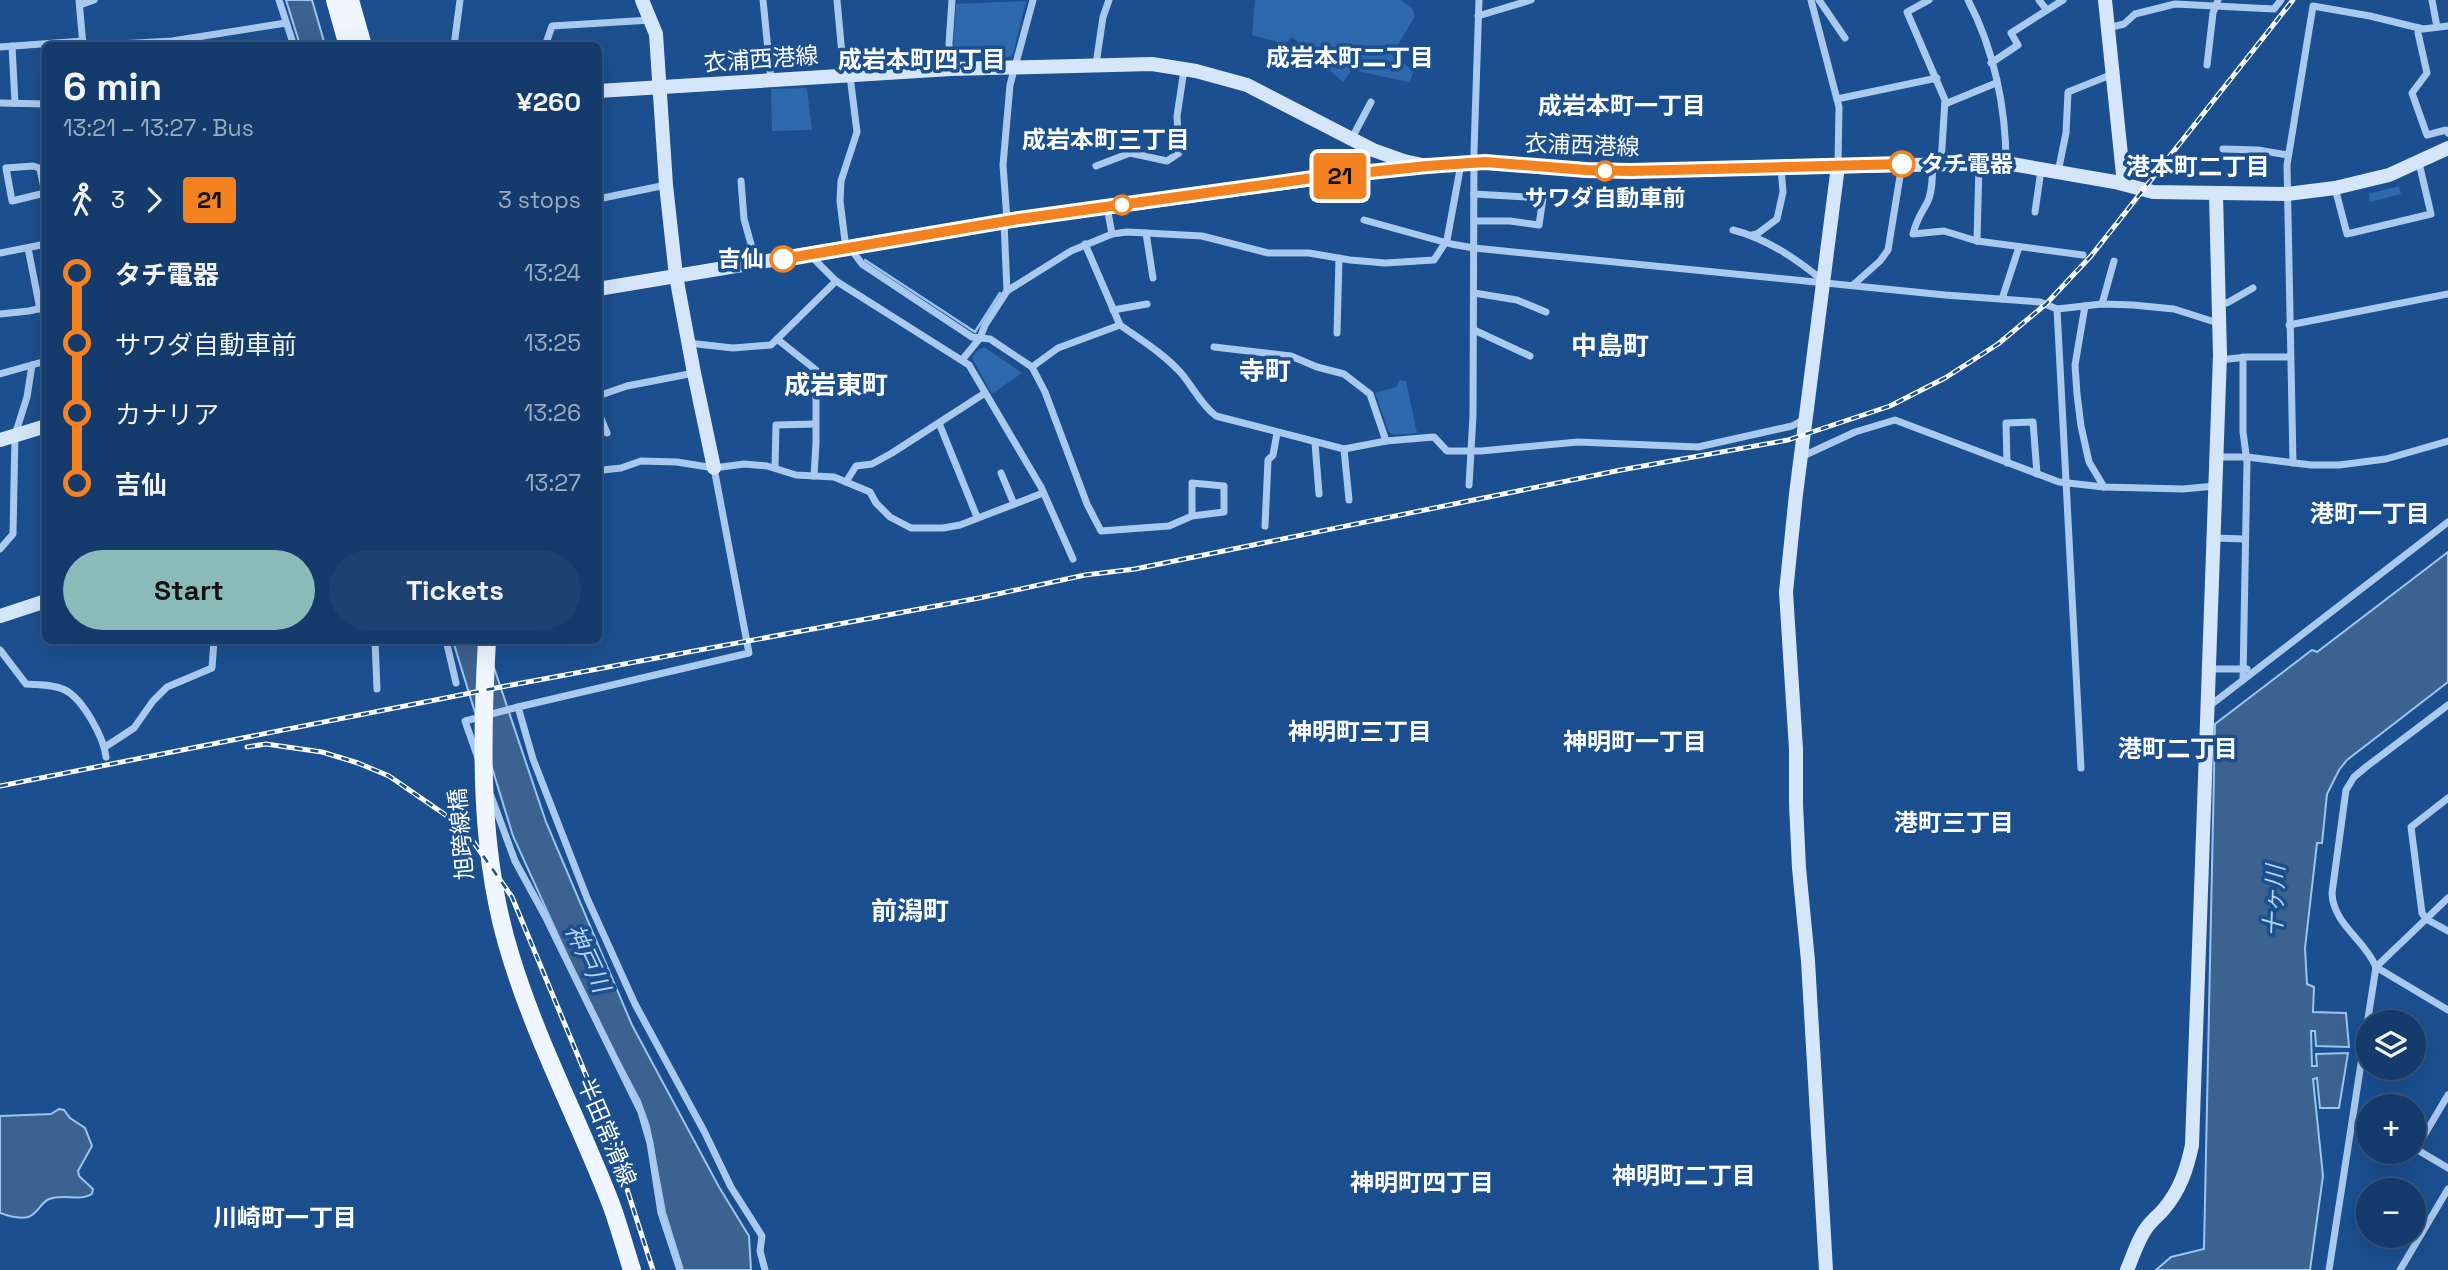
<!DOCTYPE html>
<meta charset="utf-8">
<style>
body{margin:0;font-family:"Space Grotesk","Noto Sans JP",sans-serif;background:#1d4271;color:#f1f3f6;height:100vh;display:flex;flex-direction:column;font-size:26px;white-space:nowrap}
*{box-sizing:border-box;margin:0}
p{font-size:23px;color:#9dadc1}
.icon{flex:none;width:38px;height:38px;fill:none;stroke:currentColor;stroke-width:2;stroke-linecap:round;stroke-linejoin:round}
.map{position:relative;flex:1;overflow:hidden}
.sheet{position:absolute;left:42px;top:42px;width:560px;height:602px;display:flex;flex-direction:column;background:#143b6b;border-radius:10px;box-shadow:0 7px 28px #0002,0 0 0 2px #33557e}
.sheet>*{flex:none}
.badge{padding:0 14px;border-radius:5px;font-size:24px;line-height:46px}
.fabs{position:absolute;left:2356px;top:1010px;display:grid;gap:14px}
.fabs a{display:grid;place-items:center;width:70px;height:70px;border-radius:50%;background:#143b6b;box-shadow:0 7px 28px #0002,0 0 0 2px #33557e;font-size:35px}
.map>.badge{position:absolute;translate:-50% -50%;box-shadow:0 0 0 4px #fff}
.legs{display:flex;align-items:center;gap:10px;height:77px;padding:0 21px;font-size:23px}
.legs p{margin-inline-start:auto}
.head{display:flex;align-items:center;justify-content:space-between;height:119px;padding:0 21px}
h1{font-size:38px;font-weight:800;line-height:52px}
.action{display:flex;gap:14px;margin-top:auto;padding:14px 21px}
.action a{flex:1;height:80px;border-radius:42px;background:#8bbbb9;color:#111;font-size:28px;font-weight:800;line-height:80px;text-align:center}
.action a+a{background:#1d4271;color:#f1f3f6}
ul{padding:0 21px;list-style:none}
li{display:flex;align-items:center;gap:24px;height:70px;font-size:26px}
li i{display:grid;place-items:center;width:10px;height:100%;margin:0 9px;background:currentColor}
li i::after{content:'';width:18px;height:18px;margin:-9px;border:5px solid;border-radius:50%;background:#143b6b}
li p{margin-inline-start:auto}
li:first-child i{background:linear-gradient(#0000 50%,currentColor 0)}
li:last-child i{background:linear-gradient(currentColor 50%,#0000 0)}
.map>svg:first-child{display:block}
.green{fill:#2e69ad}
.water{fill:#3c6290;stroke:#9cc4f0;stroke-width:2}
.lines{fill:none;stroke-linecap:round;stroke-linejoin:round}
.stream{stroke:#9cc4f0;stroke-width:2.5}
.street{stroke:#a9c9ee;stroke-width:7}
.secondary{stroke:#d6e6fa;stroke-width:14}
.primary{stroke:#f0f6ff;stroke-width:18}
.rail-casing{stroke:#fff;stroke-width:5}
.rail{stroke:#1b4f8f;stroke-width:2.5;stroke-dasharray:8;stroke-linecap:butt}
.line-1-casing{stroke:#fff;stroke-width:16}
.line-1{stroke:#f58220;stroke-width:10}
.stop-1-dot{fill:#fff;stroke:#f58220;stroke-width:3.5}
.labels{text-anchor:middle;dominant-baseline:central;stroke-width:7;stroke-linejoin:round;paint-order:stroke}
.street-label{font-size:23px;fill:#fff;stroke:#1b4f8f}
.stop-label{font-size:23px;font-weight:bold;fill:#fff;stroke:#1b4f8f;text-anchor:start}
.neighbourhood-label{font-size:24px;font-weight:bold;fill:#fff;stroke:#1b4f8f}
.water-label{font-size:24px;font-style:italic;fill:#b5d3f5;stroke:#1b4f8f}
.quarter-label{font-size:26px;font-weight:bold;fill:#fff;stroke:#1b4f8f}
</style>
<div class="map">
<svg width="2448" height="1270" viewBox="0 0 2448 1270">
<rect width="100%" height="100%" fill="#1b4f8f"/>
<g class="green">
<polygon points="1255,0 1401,0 1412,8 1415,16 1392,55 1414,71 1409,82 1352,70 1343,82 1292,37 1285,44 1252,35"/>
<path d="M1026,1L1013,54C1000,65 970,54 953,52L956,4Z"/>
<polygon points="807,88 812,130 772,131 771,89"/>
<polygon points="2399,186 2401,194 2370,202 2369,194"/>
<polygon points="984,347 1022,373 992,394 972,358 977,351"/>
<polygon points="1400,380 1406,381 1417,433 1394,435 1389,432 1375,393 1396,387"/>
</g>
<g class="water">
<polygon points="286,0 312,0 325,45 300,45"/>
<polygon points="2448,552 2448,682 2347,760 2339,770 2327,794 2322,843 2317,843 2305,948 2307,984 2314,987 2313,1012 2346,1013 2349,1047 2316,1046 2315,1031 2311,1031 2312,1066 2317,1066 2316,1054 2348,1053 2339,1108 2320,1108 2317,1078 2313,1079 2323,1176 2310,1270 2156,1270 2171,1257 2204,1249 2215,724 2312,650 2317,652"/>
<polygon points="453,641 485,641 546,822 632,1025 719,1187 749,1236 751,1270 683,1270 665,1212 649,1126 640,1101 591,1008 513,836"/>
<path d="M59,1109L64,1110L70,1118L85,1128L92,1146L78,1171L79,1176L93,1189L92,1194C80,1202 64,1193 49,1199C40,1203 38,1214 28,1217C19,1219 8,1216 0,1213V1116L51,1114Z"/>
</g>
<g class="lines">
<polyline class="stream" points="865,260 975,332 1000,293"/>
<g class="street">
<polyline points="79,0 83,46 172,41 286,23"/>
<polyline points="279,0 294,46"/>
<polyline points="763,0 771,80"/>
<polyline points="837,0 844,76"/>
<polyline points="1811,0 1839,107 1838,166"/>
<polyline points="1819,0 1845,38"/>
<polyline points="1929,0 1907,12 1945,100 1941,163"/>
<path d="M1968,0C1994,49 2006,108 2006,163"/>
<polyline points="2039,0 2046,9"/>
<polyline points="2432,0 2437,27"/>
<polyline points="80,5 94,0"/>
<polyline points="1478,16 1531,0"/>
<polyline points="2108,28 2124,24 2135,14 2175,4 2274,9 2281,0"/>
<polyline points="2419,28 2418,33 2427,73 2412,93 2427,135 2446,130 2448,133"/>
<polyline points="12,46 15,103"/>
<polyline points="454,46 460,0"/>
<polyline points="545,46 552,26 651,20"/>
<polyline points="0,47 83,41"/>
<polyline points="1991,63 2018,45 2011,33 2063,0"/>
<polyline points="1096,64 1103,17 1109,0"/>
<polyline points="2207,65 2213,13 2218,0"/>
<polyline points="951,69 949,44 952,0"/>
<polyline points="850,76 857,132 841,181 840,201 845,241 862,264 972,337 990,339 1032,367 1045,392 1087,504 1101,531 1169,526 1192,516 1224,512 1224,486 1192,483 1192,516"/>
<polyline points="1837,99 1937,78"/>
<polyline points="0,103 46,104"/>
<polyline points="1945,104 1996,83"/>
<polyline points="1352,138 1371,102"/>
<polyline points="2223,149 2258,150 2288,155"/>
<path d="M1933,164C1932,176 1933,192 1927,203C1920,216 1917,218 1913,234L1944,231L1977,241L2083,255"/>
<polyline points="1096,166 1130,153 1167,161 1179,153 1177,116 1184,70"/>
<polyline points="40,169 45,193 12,201 6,168 33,166 46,170"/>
<polyline points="2058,172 2066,133 2068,92 2113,74"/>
<polyline points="741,181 744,219 756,262"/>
<polyline points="2335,188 2347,234 2431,214 2419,163"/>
<polyline points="1474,194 1543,198 1539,225 1510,221 1474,221"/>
<polyline points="598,199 666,185"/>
<polyline points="1107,207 1112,234"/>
<polyline points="2035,212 2041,170"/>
<polyline points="1007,220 1003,165 1010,85 1033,0"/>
<polyline points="1364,220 1451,244 1474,248 1945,295 2040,302 2057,309 2102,304 2133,305 2174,309 2218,323"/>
<polyline points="1004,222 1007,291"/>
<path d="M1733,230C1765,238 1797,259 1823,281"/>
<polyline points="1146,233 1153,278"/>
<polyline points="1752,235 1757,234 1777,219 1783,192 1781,168"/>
<polyline points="1977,241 1979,164"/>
<polyline points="1085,244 1120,325"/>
<polyline points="28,248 40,309"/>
<polyline points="0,253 46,244"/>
<polyline points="810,255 836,281 969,365 1041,487 1073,559"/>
<polyline points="1853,285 1880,261 1888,250 1902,164"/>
<polyline points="1474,293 1517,300 1546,312"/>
<polyline points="2002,299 2019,247"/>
<polyline points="2218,302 2227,303 2253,288"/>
<polyline points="2102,304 2114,261"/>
<polyline points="2085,306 2075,365 2077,394 2081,426 2089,462 2104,487"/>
<polyline points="2057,309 2081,768"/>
<polyline points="1113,310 1147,304"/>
<polyline points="0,314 29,311 46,307"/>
<polyline points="2289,325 2448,294"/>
<polyline points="1474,330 1530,356"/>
<polyline points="1337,333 1339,258"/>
<polyline points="777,339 816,370 816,443 814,476"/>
<polyline points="688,343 733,348 771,345 836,281"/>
<polyline points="1214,347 1291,356 1317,367 1344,374 1370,394 1386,441"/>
<polyline points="2243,357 2243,432 2247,462 2243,680"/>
<polyline points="962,360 980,338 985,325 1007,291 1071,251 1112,234 1127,232 1202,236 1268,253 1309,253 1350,260 1385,263 1434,260 1447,240 1461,164"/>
<polyline points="2219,360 2247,357 2290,357"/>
<path d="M1032,367L1058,348L1120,325C1141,340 1164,354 1181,373C1193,387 1201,405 1216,416L1344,449L1386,441L1434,437L1447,451H1481L1578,442L1698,447L1792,426L1805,419"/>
<polyline points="0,374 46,361"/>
<polyline points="598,396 627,386 694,373"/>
<polyline points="598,411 607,433"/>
<polyline points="939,423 977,517"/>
<polyline points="1315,443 1319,494"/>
<polyline points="1344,449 1349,500"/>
<polyline points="1801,457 1855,432 1895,420 2059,482 2104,487 2183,489 2215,486"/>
<polyline points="2216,457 2247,457 2311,465 2339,465 2386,459 2448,441"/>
<polyline points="2007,463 2006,423 2033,422 2037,474"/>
<polyline points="2293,463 2287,165 2313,6 2370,16 2423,29 2448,26"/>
<polyline points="775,467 776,425 815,424"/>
<polyline points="714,468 749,653 518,707 533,759 587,898 635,1004 704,1131 731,1187 762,1236 760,1251 765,1270"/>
<polyline points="1001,473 1014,504"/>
<polyline points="598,475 603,470 621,468 641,461 677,462 714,468 744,464 767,466 796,475 834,477 870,492 876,503 890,517 911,528 943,528 960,525 1043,493"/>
<polyline points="846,482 856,466 872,464 892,453 985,393"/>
<polyline points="1469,485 1473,416 1474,151 1479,0"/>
<polyline points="1265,526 1268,460 1273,455 1277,433"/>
<polyline points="2213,538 2245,539"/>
<polyline points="0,549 13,534 15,435 27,397 32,365"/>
<polyline points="375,640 377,689"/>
<polyline points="446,640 456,683"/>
<path d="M0,650L26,684C39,685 53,684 65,690C83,699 104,738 106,757"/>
<polyline points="2209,669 2247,669"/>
<path d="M2448,705L2366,767L2354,777L2346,790L2332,893C2333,924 2365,940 2376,967L2448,1010"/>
<polyline points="2208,707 2448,522"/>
<polyline points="105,747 134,728 153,701 167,687 212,668 214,640"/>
<polyline points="478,758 465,721 518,707"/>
<polyline points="491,796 515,861 545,916 641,1112 650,1143 661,1213 680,1270"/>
<polyline points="2448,798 2411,827 2422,913 2426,919 2448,931"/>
<polyline points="2448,1095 2416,1149 2448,1168"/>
<polyline points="2329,1270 2376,967 2448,898"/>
<polyline points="2400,1270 2448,1189"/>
</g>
<g class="secondary">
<polyline points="642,0 656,34 666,185 676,276 694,373 714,468"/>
<polyline points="2105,0 2124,184"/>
<polyline points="598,91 951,69 1152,64 1196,71 1247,85 1373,150 1404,161 1427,166 1485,162 1586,170 1630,171 2006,163 2115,182 2153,192 2287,194 2335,188 2389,175 2448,148"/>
<polyline points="598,289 1007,221 1313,179 1415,167"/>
<polyline points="0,440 46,426"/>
<polyline points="0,616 46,601"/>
<polyline points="1826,1270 1808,961 1799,868 1796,804 1796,749 1786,592 1796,494 1838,166"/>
<path d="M2127,1270C2133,1256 2137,1242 2145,1230C2150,1222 2158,1216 2164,1209C2180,1190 2187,1169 2192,1145L2220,355L2216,194"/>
</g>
<g class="primary">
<polyline points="335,0 348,46"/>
<polyline points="350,0 363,46"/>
<path d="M487,640C481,745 479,856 511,957C537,1042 579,1121 611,1204C619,1226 625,1248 632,1270"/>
</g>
<defs>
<g id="rail">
<polyline points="247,747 266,744 322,752 358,763 389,776 463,827 512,897 605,1121 653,1270"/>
<polyline points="0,786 506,686 979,598 1085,575 1135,569 1621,470 1788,440 1890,406 1945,378 1998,344 2046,304 2091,256 2293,0"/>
</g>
</defs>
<use href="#rail" class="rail-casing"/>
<use href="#rail" class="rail"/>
</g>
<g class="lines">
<defs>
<polyline id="line-1" points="783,259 1019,219 1313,178 1427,166 1485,162 1586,170 1630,171 1902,164"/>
</defs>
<use href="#line-1" class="line-1-casing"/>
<use href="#line-1" class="line-1"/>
</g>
<g class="stop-1-dot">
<circle cx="1902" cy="164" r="12"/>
<circle cx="1605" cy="171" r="9"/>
<circle cx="1122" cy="205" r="9"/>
<circle cx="783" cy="259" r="12"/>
</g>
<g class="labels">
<g class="street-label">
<text transform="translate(761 59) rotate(-4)">衣浦西港線</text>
<text transform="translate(1582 145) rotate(2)">衣浦西港線</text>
<text transform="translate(461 834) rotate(-95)">旭跨線橋</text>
<text transform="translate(607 1132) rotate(67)">半田常滑線</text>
</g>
<g class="stop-label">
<text x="1921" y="164">タチ電器</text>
<text x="1605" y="198" text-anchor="middle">サワダ自動車前</text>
<text x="764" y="259" text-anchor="end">吉仙</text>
</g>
<g class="neighbourhood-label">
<text x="1350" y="57">成岩本町二丁目</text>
<text x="922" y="59">成岩本町四丁目</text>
<text x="1622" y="105">成岩本町一丁目</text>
<text x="1106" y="139">成岩本町三丁目</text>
<text x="2198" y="166">港本町二丁目</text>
<text x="2370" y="513">港町一丁目</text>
<text x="1360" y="731">神明町三丁目</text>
<text x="1635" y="741">神明町一丁目</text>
<text x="2178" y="748">港町二丁目</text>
<text x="1954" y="822">港町三丁目</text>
<text x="1684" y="1175">神明町二丁目</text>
<text x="1422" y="1182">神明町四丁目</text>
<text x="285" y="1217">川崎町一丁目</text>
</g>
<g class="water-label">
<text transform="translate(2274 901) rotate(-88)">十ヶ川</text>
<text transform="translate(588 958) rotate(65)">神戸川</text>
</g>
<g class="quarter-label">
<text x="1610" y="346">中島町</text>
<text x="1265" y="371">寺町</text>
<text x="836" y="385">成岩東町</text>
<text x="910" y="911">前潟町</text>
</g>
</g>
</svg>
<div class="fabs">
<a><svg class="icon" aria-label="layers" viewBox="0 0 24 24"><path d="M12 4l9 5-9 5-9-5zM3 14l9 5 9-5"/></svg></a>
<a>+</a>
<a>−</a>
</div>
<b class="badge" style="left:1340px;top:176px;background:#f58220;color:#111">21</b>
<section class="sheet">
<div class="head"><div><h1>6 min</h1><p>13:21 – 13:27 · Bus</p></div><b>¥260</b></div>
<div class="legs"><svg class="icon" aria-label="walk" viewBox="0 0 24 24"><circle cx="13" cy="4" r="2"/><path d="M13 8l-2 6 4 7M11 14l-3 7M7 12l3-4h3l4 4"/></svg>3<svg class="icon" aria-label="forward" viewBox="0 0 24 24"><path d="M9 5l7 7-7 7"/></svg><b class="badge" style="background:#f58220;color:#111">21</b><p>3 stops</p></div>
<ul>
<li><i style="color:#f58220"></i><b>タチ電器</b><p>13:24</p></li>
<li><i style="color:#f58220"></i><span>サワダ自動車前</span><p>13:25</p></li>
<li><i style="color:#f58220"></i><span>カナリア</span><p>13:26</p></li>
<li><i style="color:#f58220"></i><b>吉仙</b><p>13:27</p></li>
</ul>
<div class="action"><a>Start</a><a>Tickets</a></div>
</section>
</div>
